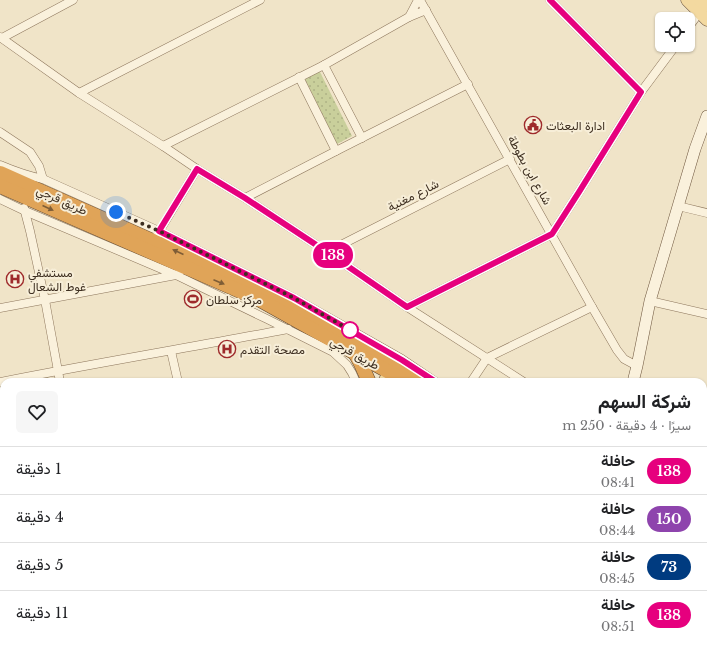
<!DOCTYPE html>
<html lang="ar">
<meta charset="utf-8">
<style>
body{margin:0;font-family:"Libre Baskerville",Vazirmatn,serif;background:#f6f6f6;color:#202124;direction:rtl;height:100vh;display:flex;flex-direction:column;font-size:15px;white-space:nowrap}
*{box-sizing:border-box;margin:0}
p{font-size:13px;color:#757577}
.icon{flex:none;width:22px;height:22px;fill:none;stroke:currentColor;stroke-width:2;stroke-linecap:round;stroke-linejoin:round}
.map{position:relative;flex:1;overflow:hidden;direction:ltr}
.sheet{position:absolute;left:0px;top:378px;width:707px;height:268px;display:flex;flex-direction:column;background:#fff;border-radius:12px 12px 0 0;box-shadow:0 1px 3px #0004;direction:rtl}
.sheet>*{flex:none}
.badge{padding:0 8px;border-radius:13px;font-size:14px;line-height:26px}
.fabs{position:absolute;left:655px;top:12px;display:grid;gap:8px}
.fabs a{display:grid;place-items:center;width:40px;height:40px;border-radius:6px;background:#fff;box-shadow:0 1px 3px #0004;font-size:20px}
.you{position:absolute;width:20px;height:20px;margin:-10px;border:3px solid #fff;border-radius:50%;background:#1a73e8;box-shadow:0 0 0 6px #1a73e833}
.map>.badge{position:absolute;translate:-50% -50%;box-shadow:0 0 0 2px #fff}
.round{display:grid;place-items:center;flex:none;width:42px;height:42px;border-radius:6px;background:#f6f6f6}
.head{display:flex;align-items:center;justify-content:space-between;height:68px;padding:0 16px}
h1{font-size:19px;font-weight:700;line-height:30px}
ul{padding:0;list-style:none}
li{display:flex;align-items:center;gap:12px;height:48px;padding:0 16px;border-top:1px solid #e0e0e0}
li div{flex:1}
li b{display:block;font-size:15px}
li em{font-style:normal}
li .badge{min-width:44px;font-weight:700;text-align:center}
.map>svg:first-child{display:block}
.farmland{fill:url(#farmland-rules)}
.garden{fill:url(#garden-dots)}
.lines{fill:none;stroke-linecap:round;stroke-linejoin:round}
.street-casing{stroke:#8d765c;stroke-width:9}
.secondary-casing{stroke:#6f573f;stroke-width:12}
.primary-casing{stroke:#5b4430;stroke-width:13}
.highway-casing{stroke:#5b4430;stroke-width:15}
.street{stroke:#faf1dc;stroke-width:8}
.secondary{stroke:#faf1dc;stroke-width:11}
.primary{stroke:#f3d9a0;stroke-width:12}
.highway{stroke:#e0a458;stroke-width:14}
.oneway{fill:#7e5d36}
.line-casing{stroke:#fff;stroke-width:9}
.line{stroke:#e6007e;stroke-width:6}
.walk{stroke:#3d2e20;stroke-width:4;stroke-dasharray:0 7.2}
.stop-dot{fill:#fff;stroke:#e6007e;stroke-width:2}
.labels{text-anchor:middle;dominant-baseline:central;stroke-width:4;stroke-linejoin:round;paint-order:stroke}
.poi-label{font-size:12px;fill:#3d2e20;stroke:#f7eed8;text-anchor:start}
.street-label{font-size:12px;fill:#3d2e20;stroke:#f7eed8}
</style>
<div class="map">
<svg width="707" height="646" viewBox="0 0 707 646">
<defs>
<pattern id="farmland-rules" width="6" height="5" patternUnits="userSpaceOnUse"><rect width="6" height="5" fill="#e6deb5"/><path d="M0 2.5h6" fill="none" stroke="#c6bf9b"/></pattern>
<pattern id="garden-dots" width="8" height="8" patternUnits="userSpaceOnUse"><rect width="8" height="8" fill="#c9cf9b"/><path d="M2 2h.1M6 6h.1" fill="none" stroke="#aeb285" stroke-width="1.8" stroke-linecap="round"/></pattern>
</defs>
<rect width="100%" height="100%" fill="#f0e4c8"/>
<g class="farmland">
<polygon points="48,376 49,382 17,382"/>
<polygon points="4,384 4,451 0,452 0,385"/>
</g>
<polygon class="garden" points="319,70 352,136 337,144 304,77"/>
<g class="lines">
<defs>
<g id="street">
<polyline points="418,0 409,17 426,10"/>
<polyline points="420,0 592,307 617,350 624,359 637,366"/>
<polyline points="550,0 641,92"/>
<polyline points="688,28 702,9"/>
<polyline points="0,37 79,93 163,146 197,169 245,198 327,252 407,307 524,382"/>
<polyline points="2,38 73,0"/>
<polyline points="324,65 362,138"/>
<polyline points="299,77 336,151"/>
<polyline points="79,93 260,0"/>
<polyline points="0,132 30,152 39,166 43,179 159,231 294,298 402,359 436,382"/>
<polyline points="163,146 324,65 409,17"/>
<path d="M0,165C14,171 28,176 43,179"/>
<polyline points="245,198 336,151 468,84"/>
<polyline points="0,199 25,211 176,275 0,308"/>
<polyline points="678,206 707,213"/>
<polyline points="24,208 30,231 45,300 60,382"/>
<polyline points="157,235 197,169"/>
<polyline points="327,252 510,159"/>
<polyline points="179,273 176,275 267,319 333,352 347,365 352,373 356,382"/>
<polyline points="650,301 707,314"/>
<polyline points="407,307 552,234 579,192 641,92 676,45"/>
<polyline points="171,351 178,382"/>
<path d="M0,382C96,363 192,347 288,329"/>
<polyline points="471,382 487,358 592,307"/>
<polyline points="703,404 707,406"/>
<polyline points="0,460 4,460"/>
<polyline points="703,496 707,500"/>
<polyline points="0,538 4,537"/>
<polyline points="0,617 4,616"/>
<polyline points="83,642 83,646"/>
<polyline points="383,642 383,646"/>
<polyline points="572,642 573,646"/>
</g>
<g id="secondary">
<polyline points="633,382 637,366 650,301 695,149 707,116"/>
<polyline points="703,580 707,586"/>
</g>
<g id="primary">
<polyline points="687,0 707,20"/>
<polyline points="700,0 707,6"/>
<polyline points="384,382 393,365"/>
<polyline points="215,646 218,642"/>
<polyline points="227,646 230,642"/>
</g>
<g id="highway">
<polyline points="0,173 261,289 354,340 422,382"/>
<polyline points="0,186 258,299 389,372 404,382"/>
<polyline points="355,353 361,364 369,382"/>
<polyline points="703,616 707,619"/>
<polyline points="703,641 704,646"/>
</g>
</defs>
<use href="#street" class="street-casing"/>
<use href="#secondary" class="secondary-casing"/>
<use href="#primary" class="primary-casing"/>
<use href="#highway" class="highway-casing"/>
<use href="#street" class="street"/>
<use href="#secondary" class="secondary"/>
<use href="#primary" class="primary"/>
<use href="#highway" class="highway"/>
</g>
<defs><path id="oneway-solid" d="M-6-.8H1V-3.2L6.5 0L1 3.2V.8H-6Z"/></defs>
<g class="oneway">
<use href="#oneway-solid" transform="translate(48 208) rotate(24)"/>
<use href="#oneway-solid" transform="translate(178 252) rotate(-156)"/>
<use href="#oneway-solid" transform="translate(219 282) rotate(23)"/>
</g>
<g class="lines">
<defs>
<polyline id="line" points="436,382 402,360 294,298 159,231 197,169 245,198 327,252 407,307 552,234 579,192 641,92 550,0"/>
</defs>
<use href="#line" class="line-casing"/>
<use href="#line" class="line"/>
<polyline class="walk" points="116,212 159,231 294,298 350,330"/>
</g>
<defs>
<symbol id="civic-ring" viewBox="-11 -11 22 22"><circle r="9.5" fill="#f7eed8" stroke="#9e2a2b" stroke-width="1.5"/><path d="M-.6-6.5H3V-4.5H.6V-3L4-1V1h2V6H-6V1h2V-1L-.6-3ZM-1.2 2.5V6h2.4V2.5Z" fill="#9e2a2b"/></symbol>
<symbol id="hospital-ring" viewBox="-11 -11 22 22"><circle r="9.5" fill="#f7eed8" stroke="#9e2a2b" stroke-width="1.5"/><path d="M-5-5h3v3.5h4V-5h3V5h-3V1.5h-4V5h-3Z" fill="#9e2a2b"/></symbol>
<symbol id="stadium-ring" viewBox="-11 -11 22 22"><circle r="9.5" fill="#f7eed8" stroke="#9e2a2b" stroke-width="1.5"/><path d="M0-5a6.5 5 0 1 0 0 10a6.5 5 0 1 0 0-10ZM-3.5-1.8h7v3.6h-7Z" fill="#9e2a2b"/></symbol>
</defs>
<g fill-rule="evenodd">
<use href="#civic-ring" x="523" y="115" width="20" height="20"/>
<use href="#hospital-ring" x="5" y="269" width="20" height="20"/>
<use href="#stadium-ring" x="183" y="289" width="20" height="20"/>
<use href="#hospital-ring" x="217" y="339" width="20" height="20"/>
</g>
<circle class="stop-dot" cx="350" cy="330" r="8"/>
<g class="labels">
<g class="poi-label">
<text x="546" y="125">ادارة البعثات</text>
<text x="28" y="272">مستشفي<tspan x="28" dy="14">غوط الشعال</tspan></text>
<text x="206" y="299">مركز سلطان</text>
<text x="240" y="349">مصحة التقدم</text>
</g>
<g class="street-label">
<text transform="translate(530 170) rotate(61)">شارع ابن بطوطة</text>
<text transform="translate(413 195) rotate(-27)">شارع مغنية</text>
<text transform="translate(62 200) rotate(24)">طريق قرجي</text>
<text transform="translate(355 353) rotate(29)">طريق قرجي</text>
</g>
</g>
</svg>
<div class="fabs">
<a><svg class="icon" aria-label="locate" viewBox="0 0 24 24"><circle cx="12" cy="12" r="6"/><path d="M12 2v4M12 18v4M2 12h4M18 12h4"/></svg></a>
</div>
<div class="you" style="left:116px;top:212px"></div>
<b class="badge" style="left:333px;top:255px;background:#e6007e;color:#fff">138</b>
<section class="sheet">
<div class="head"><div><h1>شركة السهم</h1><p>سيرًا · 4 دقيقة · 250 m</p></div><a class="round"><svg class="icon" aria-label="heart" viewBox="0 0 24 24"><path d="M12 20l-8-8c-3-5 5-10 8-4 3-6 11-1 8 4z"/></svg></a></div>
<ul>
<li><span class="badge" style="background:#e6007e;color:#fff">138</span><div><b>حافلة</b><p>08:41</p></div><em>1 دقيقة</em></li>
<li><span class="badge" style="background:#8e44ad;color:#fff">150</span><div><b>حافلة</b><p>08:44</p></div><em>4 دقيقة</em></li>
<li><span class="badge" style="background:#003b80;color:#fff">73</span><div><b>حافلة</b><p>08:45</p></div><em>5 دقيقة</em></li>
<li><span class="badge" style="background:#e6007e;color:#fff">138</span><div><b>حافلة</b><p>08:51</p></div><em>11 دقيقة</em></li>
</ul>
</section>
</div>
